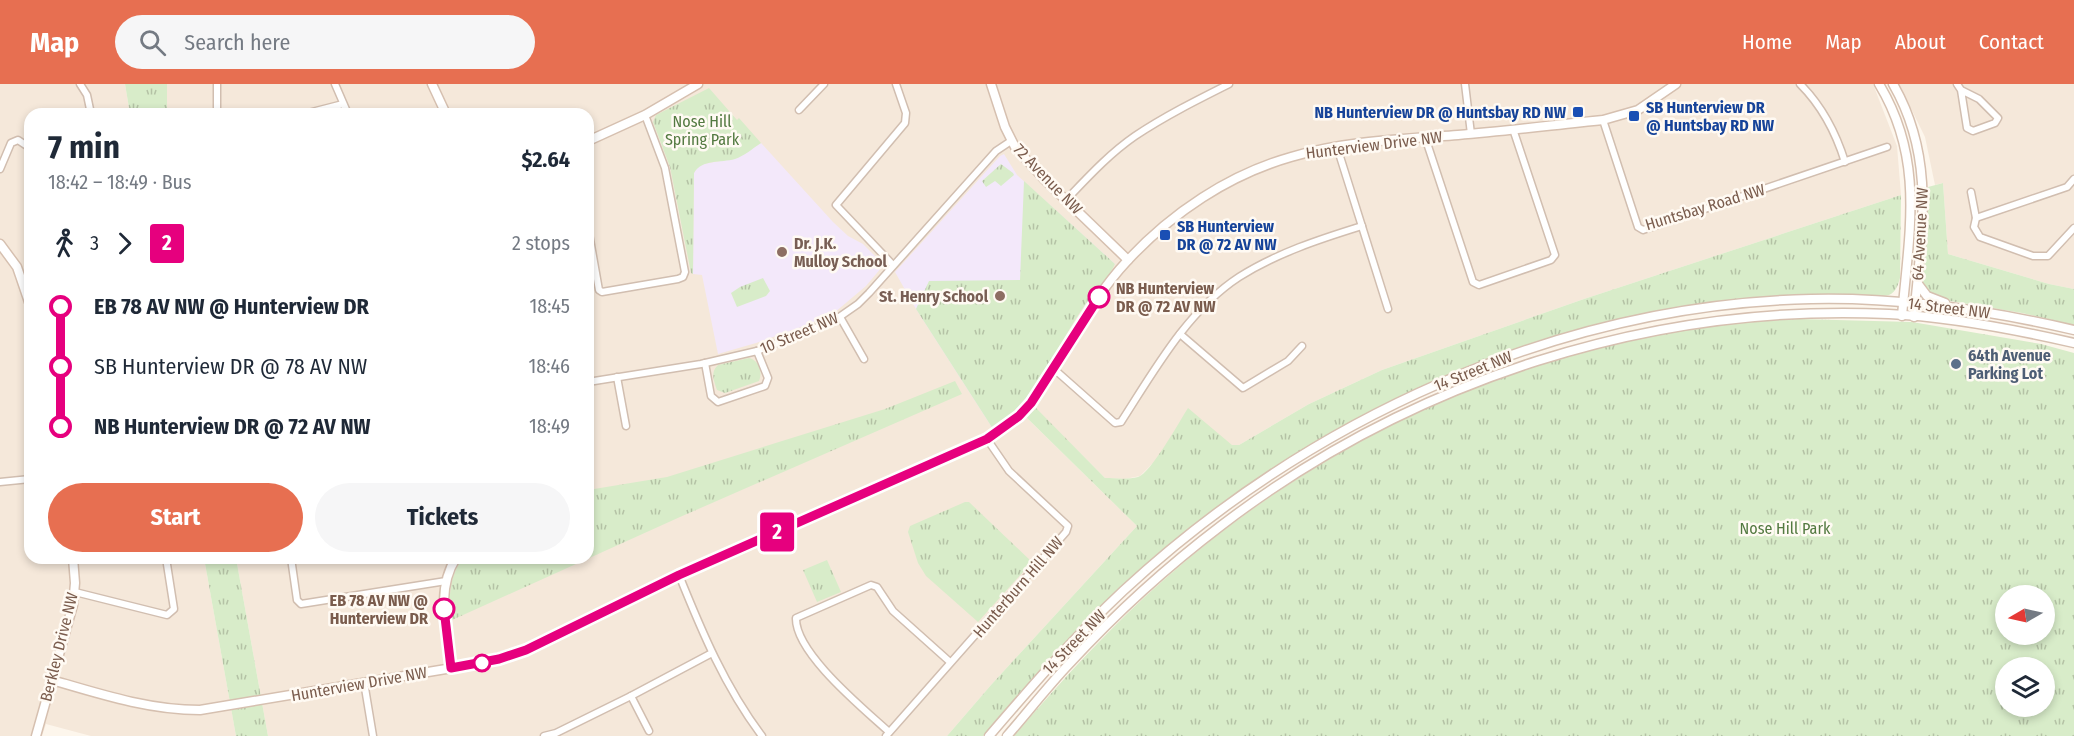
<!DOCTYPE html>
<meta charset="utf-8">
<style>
body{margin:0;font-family:"Fira Sans Condensed",sans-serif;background:#f6f6f7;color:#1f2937;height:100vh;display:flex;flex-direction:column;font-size:22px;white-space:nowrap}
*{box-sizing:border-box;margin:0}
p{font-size:20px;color:#747a83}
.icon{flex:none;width:33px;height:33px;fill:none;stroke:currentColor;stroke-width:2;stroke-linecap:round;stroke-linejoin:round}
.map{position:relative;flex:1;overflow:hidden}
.panel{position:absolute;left:24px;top:24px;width:570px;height:456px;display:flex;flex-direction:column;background:#fff;border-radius:18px;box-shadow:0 3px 9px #0003}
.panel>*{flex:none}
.badge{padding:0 12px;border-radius:4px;font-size:21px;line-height:39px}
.needle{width:39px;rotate:261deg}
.controls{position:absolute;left:1995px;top:501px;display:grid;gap:12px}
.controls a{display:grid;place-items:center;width:60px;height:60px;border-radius:50%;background:#fff;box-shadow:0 3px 9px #0003;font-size:30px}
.map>.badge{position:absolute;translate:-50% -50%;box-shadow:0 0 0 3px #fff}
.legs{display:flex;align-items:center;gap:9px;height:66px;padding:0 24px;font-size:20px}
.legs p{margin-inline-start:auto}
.summary{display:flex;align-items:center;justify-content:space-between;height:102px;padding:0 24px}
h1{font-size:33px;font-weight:700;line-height:45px}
.cta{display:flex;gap:12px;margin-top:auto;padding:12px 24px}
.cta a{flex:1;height:69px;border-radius:36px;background:#e76f51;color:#fff;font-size:24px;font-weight:700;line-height:69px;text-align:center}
.cta a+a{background:#f6f6f7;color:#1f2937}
ul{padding:0 24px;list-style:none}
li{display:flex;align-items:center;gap:21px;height:60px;font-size:22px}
li i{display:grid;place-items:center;width:9px;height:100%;margin:0 8px;background:currentColor}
li i::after{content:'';width:15px;height:15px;margin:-8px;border:4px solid;border-radius:50%;background:#fff}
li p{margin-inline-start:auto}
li:first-child i{background:linear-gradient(#0000 50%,currentColor 0)}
li:last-child i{background:linear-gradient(currentColor 50%,#0000 0)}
header{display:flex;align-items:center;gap:36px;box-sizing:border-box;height:84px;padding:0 30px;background:#e76f51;color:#fff}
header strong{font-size:28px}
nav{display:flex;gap:33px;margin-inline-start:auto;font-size:21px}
.search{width:420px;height:54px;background:#f6f6f7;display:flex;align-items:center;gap:15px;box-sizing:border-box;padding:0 21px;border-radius:33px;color:#747a83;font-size:22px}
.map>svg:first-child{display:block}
.residential{fill:#f5e8da}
.education{fill:#f3e8fa}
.park{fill:url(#park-tufts);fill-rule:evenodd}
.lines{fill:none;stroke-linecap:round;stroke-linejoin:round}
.street-casing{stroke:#d1beb0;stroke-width:9}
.secondary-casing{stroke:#d6c0b0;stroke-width:11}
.street{stroke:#fff;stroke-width:6}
.secondary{stroke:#fff;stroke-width:8}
.line-1-casing{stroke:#fff;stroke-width:14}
.line-1{stroke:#e6007e;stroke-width:9}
.transit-dot{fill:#1a4fb4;stroke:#fffaf3;stroke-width:2}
.education-dot{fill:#8d6e63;stroke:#fffaf3;stroke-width:2}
.stop-1-dot{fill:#fff;stroke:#e6007e;stroke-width:3}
.service-dot{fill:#5c6f8a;stroke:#fffaf3;stroke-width:2}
.labels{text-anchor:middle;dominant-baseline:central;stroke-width:5;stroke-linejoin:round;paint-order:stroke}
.transit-label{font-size:16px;font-weight:bold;fill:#164399;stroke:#fffaf3;text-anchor:start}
.park-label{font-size:16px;fill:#537a41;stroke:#fffaf3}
.street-label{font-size:16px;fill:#7a5c4d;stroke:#fffaf3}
.education-label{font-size:16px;font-weight:bold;fill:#785e54;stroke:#fffaf3;text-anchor:start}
.stop-label{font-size:16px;font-weight:bold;fill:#7a5c4d;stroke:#fffaf3;text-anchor:start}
.service-label{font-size:16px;font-weight:bold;fill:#4e5e75;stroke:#fffaf3;text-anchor:start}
</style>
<header>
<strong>Map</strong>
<div class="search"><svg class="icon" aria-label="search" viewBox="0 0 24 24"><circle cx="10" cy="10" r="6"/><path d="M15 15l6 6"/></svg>Search here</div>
<nav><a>Home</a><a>Map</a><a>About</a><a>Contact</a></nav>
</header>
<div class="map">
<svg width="2074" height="652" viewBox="0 0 2074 652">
<defs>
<pattern id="park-tufts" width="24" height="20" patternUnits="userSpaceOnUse" patternTransform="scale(1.5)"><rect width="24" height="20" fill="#d8ecc9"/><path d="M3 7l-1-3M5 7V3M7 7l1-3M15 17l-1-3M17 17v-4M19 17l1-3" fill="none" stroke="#b4c2a5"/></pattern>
</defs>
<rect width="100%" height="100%" fill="#fdf6ec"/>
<g class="residential">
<polygon points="0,0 125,0 130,30 30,30 30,474 204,474 236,652 91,652 46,640 42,652 0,652"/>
<polygon points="167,0 1873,0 1897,62 1901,111 1584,215 1382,286 1309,320 1239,361 1152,380 1140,392 1125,395 1105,394 1035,324 1027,334 1137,442 991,601 947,652 268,652 236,474 588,474 588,30 167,30"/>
<polygon points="1899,0 2074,0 2074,205 2049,200 1948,170 1943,99 1935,101 1925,53"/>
</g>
<g class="education">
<polygon points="761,59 833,138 848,152 863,160 879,176 882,183 866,202 834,229 804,242 756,259 718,270 702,191 693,190 694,89 698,82 703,80 737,74"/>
<polygon points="1004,70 1017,91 1115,180 1076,233 1029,312 1004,337 993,345 916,225 895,188 1000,72"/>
</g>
<g class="park">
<polygon points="125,0 167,0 167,30 130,30"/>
<path d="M709,4L737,36L739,34L761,59C752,65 744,72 735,75C721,79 702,75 694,89L693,190L691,189L670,83L653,38L656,31Z"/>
<polygon points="1001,80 1013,89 1014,91 1001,102 995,97 986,103 982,97"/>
<path d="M1024,97L1115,180C1110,192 1093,209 1085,221C1053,267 1040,311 993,345L916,225L929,197L1020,196Z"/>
<polygon points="1943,99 1948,170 2049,200 2074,205 2074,241 2022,229 1944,216 1925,206 1922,195 1928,103"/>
<path d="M1901,111L1900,194C1898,201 1896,208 1889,211C1878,214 1863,212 1851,212C1823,212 1794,211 1765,214C1701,219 1638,230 1576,247C1408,293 1254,382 1125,499C1074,546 1029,599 983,652H947L991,601L1137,442L1026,333L1036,324L1105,394C1115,394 1127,396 1138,393C1151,389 1179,338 1188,324L1232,361H1239L1309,320L1382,286L1584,215Z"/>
<polygon points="763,194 770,207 766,212 737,223 731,209 740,203"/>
<path d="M1799,235L1912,238L2041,260L2074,269V652H1014C1062,596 1111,542 1167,493C1307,369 1486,280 1670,247C1713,240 1756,237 1799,235ZM2006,512H2044V550H2006ZM2006,584H2044V622H2006Z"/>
<path d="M749,274C759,276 763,289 759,297L725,309L717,306C714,297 710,288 718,281Z"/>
<path d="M955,297L962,310L680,433L452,536C448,515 449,492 463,474H588V406L667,393L885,325Z"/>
<polygon points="965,418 969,418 1032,478 978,538 926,492 918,479 908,448 910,442"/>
<polygon points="204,474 236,474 268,652 236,652"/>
<polygon points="827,476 841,508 817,518 803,486"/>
</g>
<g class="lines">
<defs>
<g id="street">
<polyline points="80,0 87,11 91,30"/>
<polyline points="335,0 348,30"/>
<polyline points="1465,0 1471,50"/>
<path d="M1800,0C1822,22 1836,49 1845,78"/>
<polyline points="1957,0 1961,6 1967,44 1973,47 1995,39 1998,34 1979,15 1961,6"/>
<polyline points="799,26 824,0"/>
<polyline points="308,29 343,20"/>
<polyline points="217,30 217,0"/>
<polyline points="1603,36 1638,143 1643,146 1887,63"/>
<polyline points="1425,53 1473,198 1479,201 1551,176 1555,171 1513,45"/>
<polyline points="1337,63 1388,225"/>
<polyline points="0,85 11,59 18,56 30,64"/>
<polyline points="1971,108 1976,134 1974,143 1980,153 2033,172 2048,172 2074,144"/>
<path d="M1066,116C1088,93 1109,70 1135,52C1165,32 1197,16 1229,0"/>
<polyline points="1976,134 2067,103 2074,95"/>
<polyline points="588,144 599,206 602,208 678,195 683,193 685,188 665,84 645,31"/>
<polyline points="893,181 836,121 905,39 906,29 896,0"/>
<polyline points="840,233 864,275"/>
<polyline points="1180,250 1243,304 1288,277 1302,262"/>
<polyline points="705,279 711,312 718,318 765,302 768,294 757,267"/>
<path d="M1054,285L1115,339L1121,338C1154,287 1187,227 1239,193C1277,169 1320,155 1362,142"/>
<polyline points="617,293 626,342"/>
<polyline points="588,298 701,280 757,267 835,236 858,220 869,209 996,67 1011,57"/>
<polyline points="0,398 30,395"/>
<polyline points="291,474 297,516 301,520 446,497"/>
<path d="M679,491C702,548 725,603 762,652"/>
<polyline points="75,508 167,531 174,525 166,474"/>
<polyline points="364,598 373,652"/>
<polyline points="631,612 649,647"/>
<path d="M889,648C864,625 795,569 796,534L871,501L877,503L893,527L950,578"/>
<polyline points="544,652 556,649 631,612 712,569"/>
<polyline points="886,652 1066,448 1068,442 1009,387 987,355"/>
</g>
<g id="secondary">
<polyline points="432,0 446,30"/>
<polyline points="991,0 1005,43 1015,63 1045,96 1128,176"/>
<path d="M1879,0C1925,76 1909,148 1902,232"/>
<path d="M1893,0C1937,76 1921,151 1914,233"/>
<polyline points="588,57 645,31 698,0"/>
<polyline points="0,160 17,183 30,221"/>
<polyline points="1918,200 1927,212 1945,219"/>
<path d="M451,584C447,548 435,506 456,474"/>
<path d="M52,596C100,610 149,626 200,626L476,580L526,566L685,489L992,352L1019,332L1031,319C1062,274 1090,216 1128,176C1172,129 1228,91 1291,73C1344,57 1402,55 1458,51C1506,47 1554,41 1603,36L1638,26L1676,0"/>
<polyline points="36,652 73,521 75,499 73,474"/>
<path d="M989,652C1032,602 1075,552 1123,507C1309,335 1556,221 1811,215C1900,213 1988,226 2074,246"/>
<path d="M1007,652C1028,628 1048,602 1070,579C1116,529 1168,482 1222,441C1412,296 1650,219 1889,230C1951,233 2013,245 2074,259"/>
</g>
</defs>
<use href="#street" class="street-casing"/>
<use href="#secondary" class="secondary-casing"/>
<use href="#street" class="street"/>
<use href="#secondary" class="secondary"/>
</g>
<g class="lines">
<defs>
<polyline id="line-1" points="444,525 451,584 499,575 526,566 679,491 987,355 1019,332 1031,319 1099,213"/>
</defs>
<use href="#line-1" class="line-1-casing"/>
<use href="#line-1" class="line-1"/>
</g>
<g class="transit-dot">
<rect x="1572" y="22" width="12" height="12" rx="3"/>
<rect x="1628" y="26" width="12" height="12" rx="3"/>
<rect x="1159" y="145" width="12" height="12" rx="3"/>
</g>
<g class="education-dot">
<circle cx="782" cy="168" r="6"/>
<circle cx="1000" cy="212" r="6"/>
</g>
<g class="stop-1-dot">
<circle cx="1099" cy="213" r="10"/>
<circle cx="444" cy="525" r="10"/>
<circle cx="482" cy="579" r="8"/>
</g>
<circle class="service-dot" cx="1956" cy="280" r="6"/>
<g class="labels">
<g class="transit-label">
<text x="1646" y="23">SB Hunterview DR<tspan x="1646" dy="18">@ Huntsbay RD NW</tspan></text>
<text x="1566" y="28" text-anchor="end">NB Hunterview DR @ Huntsbay RD NW</text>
<text x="1177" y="142">SB Hunterview<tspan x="1177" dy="18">DR @ 72 AV NW</tspan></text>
</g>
<g class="park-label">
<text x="702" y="37">Nose Hill<tspan x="702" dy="18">Spring Park</tspan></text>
<text x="1785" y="444">Nose Hill Park</text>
</g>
<g class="street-label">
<text transform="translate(1374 61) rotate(-7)">Hunterview Drive NW</text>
<text transform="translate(1048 95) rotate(46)">72 Avenue NW</text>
<text transform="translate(1705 123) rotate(-17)">Huntsbay Road NW</text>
<text transform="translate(1920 150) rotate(-87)">64 Avenue NW</text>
<text transform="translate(1949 224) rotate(7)">14 Street NW</text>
<text transform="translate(799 249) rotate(-23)">10 Street NW</text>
<text transform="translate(1473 287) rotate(-22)">14 Street NW</text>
<text transform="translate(1018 503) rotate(-49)">Hunterburn Hill NW</text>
<text transform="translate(1074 558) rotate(-46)">14 Street NW</text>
<text transform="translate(59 563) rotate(-76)">Berkley Drive NW</text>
<text transform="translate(359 600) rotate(-10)">Hunterview Drive NW</text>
</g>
<g class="education-label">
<text x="794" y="159">Dr. J.K.<tspan x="794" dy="18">Mulloy School</tspan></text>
<text x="988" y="212" text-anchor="end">St. Henry School</text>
</g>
<g class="stop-label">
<text x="1116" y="204">NB Hunterview<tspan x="1116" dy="18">DR @ 72 AV NW</tspan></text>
<text x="428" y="516" text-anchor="end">EB 78 AV NW @<tspan x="428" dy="18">Hunterview DR</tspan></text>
</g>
<g class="service-label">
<text x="1968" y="271">64th Avenue<tspan x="1968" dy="18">Parking Lot</tspan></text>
</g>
</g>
</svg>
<div class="controls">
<a><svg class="needle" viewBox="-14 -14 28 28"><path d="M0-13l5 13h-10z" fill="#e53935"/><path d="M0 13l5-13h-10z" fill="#747a83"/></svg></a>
<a><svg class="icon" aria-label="layers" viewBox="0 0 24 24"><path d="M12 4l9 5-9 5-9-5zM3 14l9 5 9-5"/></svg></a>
</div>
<b class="badge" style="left:777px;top:448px;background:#e6007e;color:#fff">2</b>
<section class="panel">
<div class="summary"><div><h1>7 min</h1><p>18:42 – 18:49 · Bus</p></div><b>$2.64</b></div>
<div class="legs"><svg class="icon" aria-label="walk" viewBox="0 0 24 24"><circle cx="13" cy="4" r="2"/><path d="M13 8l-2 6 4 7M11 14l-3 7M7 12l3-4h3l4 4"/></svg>3<svg class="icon" aria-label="forward" viewBox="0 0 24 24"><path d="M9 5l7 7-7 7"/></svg><b class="badge" style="background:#e6007e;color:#fff">2</b><p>2 stops</p></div>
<ul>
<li><i style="color:#e6007e"></i><b>EB 78 AV NW @ Hunterview DR</b><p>18:45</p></li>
<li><i style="color:#e6007e"></i><span>SB Hunterview DR @ 78 AV NW</span><p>18:46</p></li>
<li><i style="color:#e6007e"></i><b>NB Hunterview DR @ 72 AV NW</b><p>18:49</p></li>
</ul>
<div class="cta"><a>Start</a><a>Tickets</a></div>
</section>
</div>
